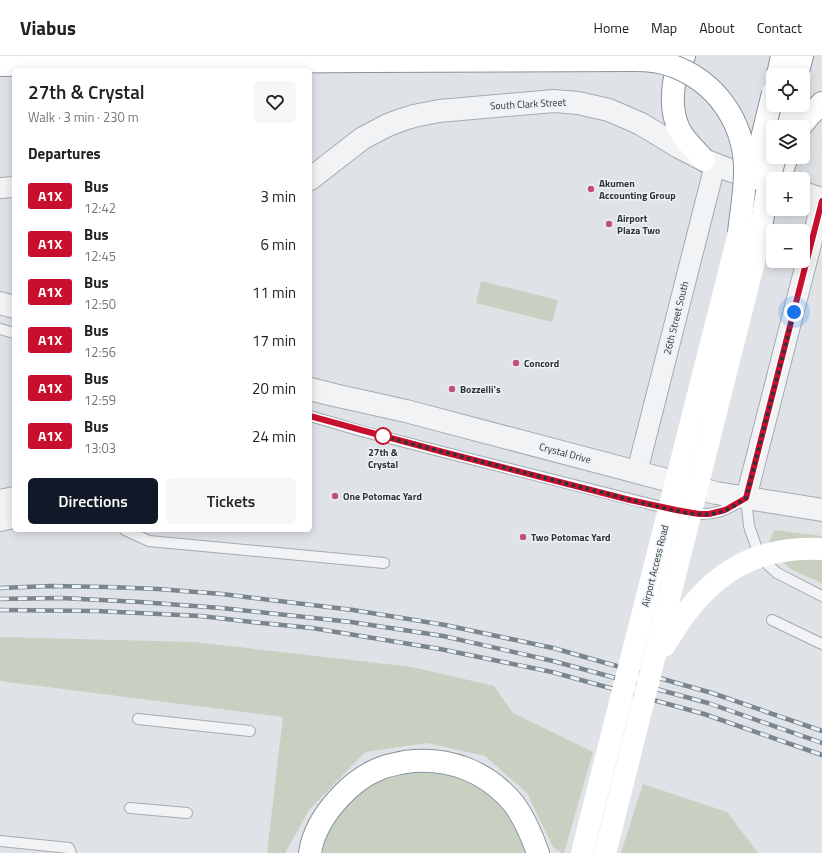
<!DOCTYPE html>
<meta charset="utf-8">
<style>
body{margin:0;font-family:"Titillium Web",sans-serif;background:#f6f6f6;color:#222;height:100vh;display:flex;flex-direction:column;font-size:15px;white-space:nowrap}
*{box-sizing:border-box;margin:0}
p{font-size:13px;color:#767676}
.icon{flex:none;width:22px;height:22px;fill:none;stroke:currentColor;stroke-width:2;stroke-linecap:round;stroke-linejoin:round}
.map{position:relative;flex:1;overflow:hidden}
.sheet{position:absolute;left:12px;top:12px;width:300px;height:464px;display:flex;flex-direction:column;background:#fff;border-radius:6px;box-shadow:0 2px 10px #0003}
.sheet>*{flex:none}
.badge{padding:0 8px;border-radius:3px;font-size:14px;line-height:26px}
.controls{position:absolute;left:766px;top:12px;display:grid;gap:8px}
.controls a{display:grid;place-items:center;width:44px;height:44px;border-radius:6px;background:#fff;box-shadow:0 2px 10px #0003;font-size:20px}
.you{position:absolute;width:20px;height:20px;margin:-10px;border:3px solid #fff;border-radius:50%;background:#1a73e8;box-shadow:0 0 0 6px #1a73e833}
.map>.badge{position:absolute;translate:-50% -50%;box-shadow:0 0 0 2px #fff}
h2{padding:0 16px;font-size:15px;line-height:36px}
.round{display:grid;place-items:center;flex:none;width:42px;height:42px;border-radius:6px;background:#f6f6f6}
.overview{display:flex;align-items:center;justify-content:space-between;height:68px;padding:0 16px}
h1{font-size:19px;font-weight:600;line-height:30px}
.primary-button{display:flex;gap:8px;margin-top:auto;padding:8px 16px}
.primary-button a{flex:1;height:46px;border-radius:6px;background:#111827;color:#fff;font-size:16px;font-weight:600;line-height:46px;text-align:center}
.primary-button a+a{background:#f6f6f6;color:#222}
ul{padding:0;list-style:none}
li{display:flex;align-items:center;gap:12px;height:48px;padding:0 16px}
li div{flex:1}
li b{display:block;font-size:15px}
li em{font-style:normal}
li .badge{min-width:44px;font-weight:700;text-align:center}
header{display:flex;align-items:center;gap:24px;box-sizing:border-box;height:56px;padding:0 20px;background:#fff;border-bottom:1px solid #e0e0e0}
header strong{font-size:19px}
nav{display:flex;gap:22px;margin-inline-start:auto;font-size:14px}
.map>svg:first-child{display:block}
.green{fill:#c7d0c1}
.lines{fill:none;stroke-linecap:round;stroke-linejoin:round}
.service-casing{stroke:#a5abb0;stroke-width:12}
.minor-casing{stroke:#a5abb0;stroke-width:22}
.tertiary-casing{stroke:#a5abb0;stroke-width:24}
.trunk-casing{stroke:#88939c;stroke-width:24}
.motorway-casing{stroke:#88939c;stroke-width:24}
.service{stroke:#f1f3f5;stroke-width:10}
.minor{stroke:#f1f3f5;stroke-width:20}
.tertiary{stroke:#f1f3f5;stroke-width:22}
.secondary{stroke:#fff;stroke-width:22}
.trunk{stroke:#fff;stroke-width:22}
.motorway{stroke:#fff;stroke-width:22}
.rail-casing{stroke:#7a868f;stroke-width:4.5}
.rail{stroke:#eef2f4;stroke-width:3;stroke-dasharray:9;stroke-linecap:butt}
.trunk-bridge-casing{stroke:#88939c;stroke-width:24;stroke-linecap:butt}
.secondary-bridge{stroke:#fff;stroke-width:22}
.trunk-bridge{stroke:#fff;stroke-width:22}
.line-casing{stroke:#fff;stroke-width:9}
.line{stroke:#c8102e;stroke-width:6}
.walk{stroke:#29343c;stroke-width:4;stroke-dasharray:0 7.2}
.poi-dot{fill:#c14f76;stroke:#eef2f4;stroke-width:1.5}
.stop-dot{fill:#fff;stroke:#c8102e;stroke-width:2}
.labels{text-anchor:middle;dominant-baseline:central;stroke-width:3;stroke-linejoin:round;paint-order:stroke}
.street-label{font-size:10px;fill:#29343c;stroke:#eef2f4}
.poi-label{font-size:10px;font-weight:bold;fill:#29343c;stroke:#eef2f4;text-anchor:start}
.stop-label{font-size:10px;font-weight:bold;fill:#29343c;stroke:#eef2f4}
</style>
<header>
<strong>Viabus</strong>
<nav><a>Home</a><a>Map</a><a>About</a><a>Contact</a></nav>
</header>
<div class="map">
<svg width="822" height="797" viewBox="0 0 822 797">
<rect width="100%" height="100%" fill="#dfe3e7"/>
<g class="green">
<polygon points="481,225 558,244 552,266 476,247"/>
<polygon points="774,474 822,480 822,527 792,514 778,502 769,487"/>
<polygon points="0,581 194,586 412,611 494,630 513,657 593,696 564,797 562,797 553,791 527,737 485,700 427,687 365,696 309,754 285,797 267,797 283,661 0,625"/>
<polygon points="416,711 466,722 504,750 527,789 528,797 322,797 330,769 366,728"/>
<polygon points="643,728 727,756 758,797 621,797"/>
</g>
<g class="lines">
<defs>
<g id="service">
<polyline points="0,273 14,277"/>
<polyline points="310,360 361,375 443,396 670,453"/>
<path d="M690,457C713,461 727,454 746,442L749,470L759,499L767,508L777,517L822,540"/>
<polyline points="125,474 149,485 384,507"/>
<polyline points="772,564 822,588"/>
<polyline points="138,663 250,675"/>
<polyline points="130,752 187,757"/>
<polyline points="0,785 69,792 71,797"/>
</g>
<g id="minor">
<polyline points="0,132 14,131"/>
<polyline points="637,416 715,109"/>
<polyline points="746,442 822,145"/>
</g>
<g id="tertiary">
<polyline points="310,123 363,82 388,69 401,64 414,60 439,55 554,45 578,47 609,54 641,68 679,91 704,104 732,115 762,124"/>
<polyline points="803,137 822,143"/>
<polyline points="0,247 14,251"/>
<polyline points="310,333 334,339 406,355 716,437 822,454"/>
<polyline points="0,445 14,442"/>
<polyline points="0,464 14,461"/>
</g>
<g id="trunk">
<path d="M684,0C671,19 669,55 680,75C686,86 696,94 704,104"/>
<polyline points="0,9 208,6 367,5"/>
<polyline points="778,19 782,0"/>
<polyline points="797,19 802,0"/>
<polyline points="783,71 789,49"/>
<polyline points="800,71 809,60 822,47"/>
<polyline points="779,123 787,101"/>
</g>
<path id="motorway" d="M310,797C313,776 326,756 340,741C351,729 364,719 379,713C387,709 397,708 405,706C447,700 487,715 514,748C525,763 532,780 538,797"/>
</defs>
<use href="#service" class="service-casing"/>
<use href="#minor" class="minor-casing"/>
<use href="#tertiary" class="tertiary-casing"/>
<use href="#trunk" class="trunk-casing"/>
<use href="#motorway" class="motorway-casing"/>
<use href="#service" class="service"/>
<use href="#minor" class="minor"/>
<use href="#tertiary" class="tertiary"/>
<g class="secondary">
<polyline points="582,797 589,769"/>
<polyline points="605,797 611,774"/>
</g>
<use href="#trunk" class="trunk"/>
<use href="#motorway" class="motorway"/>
<defs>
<g id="rail">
<polyline points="0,532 50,530 108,531 158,533 222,538 353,554 445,569 553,592 712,637 822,675"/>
<polyline points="0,543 61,542 140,546 221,552 351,566 443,580 553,605 708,647 822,687"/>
<polyline points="0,554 97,555 201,560 252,566 312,572 440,593 552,616 704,658 822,699"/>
</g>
</defs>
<use href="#rail" class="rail-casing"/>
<use href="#rail" class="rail"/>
<defs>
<g id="trunk-bridge">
<path d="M367,5L634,4C647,4 661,5 673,10C716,26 743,65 745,110C746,132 741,155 739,177"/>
<polyline points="752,123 773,37"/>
<polyline points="757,193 770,120 775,101"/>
</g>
</defs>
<use href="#trunk-bridge" class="trunk-bridge-casing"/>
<g class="secondary-bridge">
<path d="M664,590C672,578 680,564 690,552C725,508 767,490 822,493"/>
<polyline points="589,769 739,177"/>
<polyline points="611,774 757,193"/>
</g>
<use href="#trunk-bridge" class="trunk-bridge"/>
</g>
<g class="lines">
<defs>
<polyline id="line" points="310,360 361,374 443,396 630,444 676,454 699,458 709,458 725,454 746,442 822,145"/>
</defs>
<use href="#line" class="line-casing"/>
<use href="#line" class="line"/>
<path class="walk" d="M383,380L377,379L655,450C678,455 701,463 724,455C731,452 739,447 746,442L794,256"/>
</g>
<g class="poi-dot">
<circle cx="591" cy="133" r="4"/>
<circle cx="609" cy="168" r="4"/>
<circle cx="516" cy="307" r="4"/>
<circle cx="452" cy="333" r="4"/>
<circle cx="335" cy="440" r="4"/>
<circle cx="523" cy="481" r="4"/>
</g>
<circle class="stop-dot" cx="383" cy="380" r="8"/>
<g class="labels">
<g class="street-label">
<text transform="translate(528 48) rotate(-3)">South Clark Street</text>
<text transform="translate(676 262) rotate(-76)">26th Street South</text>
<text transform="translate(565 397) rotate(15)">Crystal Drive</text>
<text transform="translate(655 510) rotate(-76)">Airport Access Road</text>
</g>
<g class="poi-label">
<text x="599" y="127">Akumen<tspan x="599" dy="12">Accounting Group</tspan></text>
<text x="617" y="162">Airport<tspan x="617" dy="12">Plaza Two</tspan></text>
<text x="524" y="307">Concord</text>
<text x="460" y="333">Bozzelli's</text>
<text x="343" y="440">One Potomac Yard</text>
<text x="531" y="481">Two Potomac Yard</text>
</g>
<g class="stop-label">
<text x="383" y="396">27th &amp;<tspan x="383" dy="12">Crystal</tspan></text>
</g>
</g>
</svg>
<div class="controls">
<a><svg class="icon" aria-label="locate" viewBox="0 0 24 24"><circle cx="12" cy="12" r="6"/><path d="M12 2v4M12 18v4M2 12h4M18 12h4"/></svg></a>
<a><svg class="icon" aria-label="layers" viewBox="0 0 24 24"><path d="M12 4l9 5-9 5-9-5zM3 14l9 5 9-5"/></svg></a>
<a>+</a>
<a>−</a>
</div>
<div class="you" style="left:794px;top:256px"></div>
<section class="sheet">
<div class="overview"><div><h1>27th &amp; Crystal</h1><p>Walk · 3 min · 230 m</p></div><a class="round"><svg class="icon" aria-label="heart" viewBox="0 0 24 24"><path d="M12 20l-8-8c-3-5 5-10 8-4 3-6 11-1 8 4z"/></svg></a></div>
<h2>Departures</h2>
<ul>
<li><span class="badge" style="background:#c8102e;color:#fff">A1X</span><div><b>Bus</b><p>12:42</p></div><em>3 min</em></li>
<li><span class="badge" style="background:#c8102e;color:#fff">A1X</span><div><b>Bus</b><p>12:45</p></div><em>6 min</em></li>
<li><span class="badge" style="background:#c8102e;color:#fff">A1X</span><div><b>Bus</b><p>12:50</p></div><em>11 min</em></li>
<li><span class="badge" style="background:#c8102e;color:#fff">A1X</span><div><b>Bus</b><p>12:56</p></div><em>17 min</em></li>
<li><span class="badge" style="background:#c8102e;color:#fff">A1X</span><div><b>Bus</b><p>12:59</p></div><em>20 min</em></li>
<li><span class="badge" style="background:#c8102e;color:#fff">A1X</span><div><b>Bus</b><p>13:03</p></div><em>24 min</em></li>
</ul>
<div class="primary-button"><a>Directions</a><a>Tickets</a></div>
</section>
</div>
